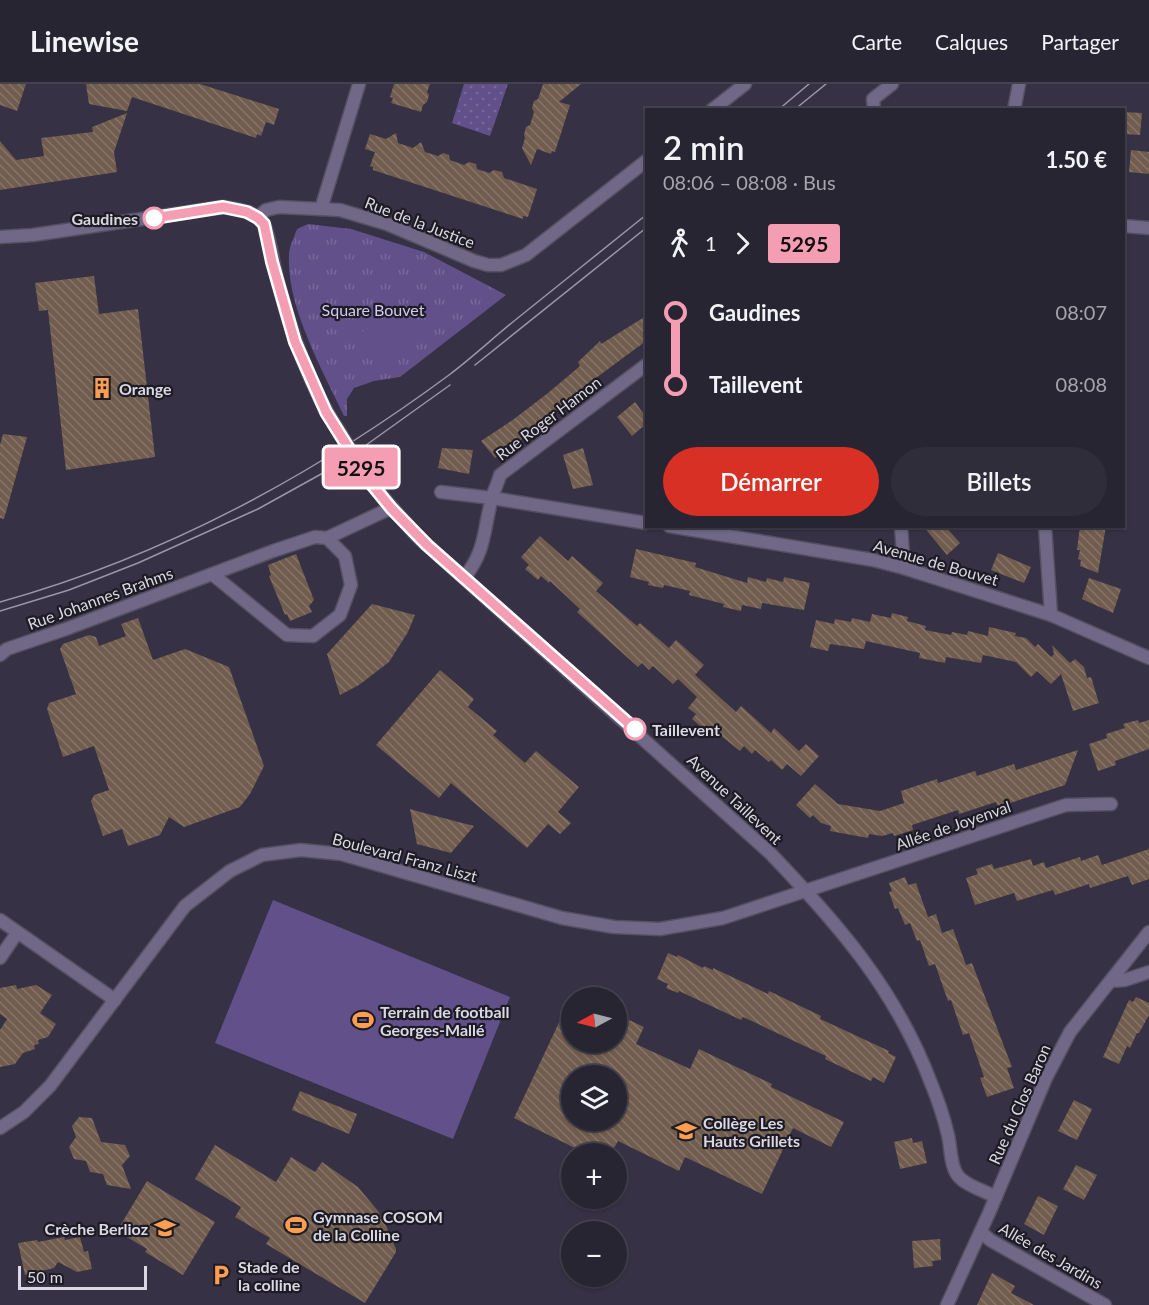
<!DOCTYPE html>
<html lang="fr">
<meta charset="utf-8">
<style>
body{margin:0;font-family:Lato,sans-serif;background:#302d3b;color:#f1f3f6;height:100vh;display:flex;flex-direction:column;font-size:22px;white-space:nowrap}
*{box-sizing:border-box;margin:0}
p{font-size:20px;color:#a5a5ac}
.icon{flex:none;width:33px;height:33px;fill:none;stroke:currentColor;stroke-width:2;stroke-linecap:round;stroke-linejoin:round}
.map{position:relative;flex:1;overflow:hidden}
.drawer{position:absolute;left:645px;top:24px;width:480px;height:420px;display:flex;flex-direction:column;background:#282533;border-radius:0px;box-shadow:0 2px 4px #0004,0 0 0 2px #44424e}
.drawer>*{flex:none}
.badge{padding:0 12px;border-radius:4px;font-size:21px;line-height:39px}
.needle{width:39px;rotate:263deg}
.fabs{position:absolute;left:561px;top:903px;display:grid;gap:12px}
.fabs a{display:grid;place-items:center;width:66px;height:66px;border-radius:50%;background:#282533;box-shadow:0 2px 4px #0004,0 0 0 2px #44424e;font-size:30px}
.scale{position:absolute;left:18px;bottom:15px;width:129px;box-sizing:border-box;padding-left:6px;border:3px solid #dbd8e5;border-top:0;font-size:16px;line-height:21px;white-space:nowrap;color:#dbd8e5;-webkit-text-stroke:4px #1d1b23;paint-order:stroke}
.map>.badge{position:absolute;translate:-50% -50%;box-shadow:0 0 0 3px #fff}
.legs{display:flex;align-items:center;gap:9px;height:66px;padding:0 18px;font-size:20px}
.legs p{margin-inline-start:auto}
.summary{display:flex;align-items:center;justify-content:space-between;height:102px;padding:0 18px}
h1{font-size:33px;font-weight:600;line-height:45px}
.cta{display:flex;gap:12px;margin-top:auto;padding:12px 18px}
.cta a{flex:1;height:69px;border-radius:36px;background:#d93025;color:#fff;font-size:24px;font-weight:600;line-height:69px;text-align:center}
.cta a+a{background:#302d3b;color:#f1f3f6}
ul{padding:0 18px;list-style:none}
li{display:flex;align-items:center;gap:21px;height:72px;font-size:22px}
li i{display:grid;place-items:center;width:9px;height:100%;margin:0 8px;background:currentColor}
li i::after{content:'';width:15px;height:15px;margin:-8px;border:4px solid;border-radius:50%;background:#282533}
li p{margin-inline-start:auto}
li:first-child i{background:linear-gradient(#0000 50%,currentColor 0)}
li:last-child i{background:linear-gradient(currentColor 50%,#0000 0)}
header{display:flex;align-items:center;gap:36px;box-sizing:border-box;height:84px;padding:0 30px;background:#282533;border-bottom:2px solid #44424e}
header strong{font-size:28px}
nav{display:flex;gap:33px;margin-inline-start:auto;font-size:21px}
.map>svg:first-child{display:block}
.grass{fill:url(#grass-dots)}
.park{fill:url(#park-tufts)}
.pitch{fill:#62508b}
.building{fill:url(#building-back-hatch);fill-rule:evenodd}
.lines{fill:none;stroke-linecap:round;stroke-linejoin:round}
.minor-casing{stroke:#544f61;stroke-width:15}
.tertiary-casing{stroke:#544f61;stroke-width:15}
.minor{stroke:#706886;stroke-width:12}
.tertiary{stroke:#706886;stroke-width:12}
.tram{stroke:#9b97a7;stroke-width:1.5}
.minor-bridge-casing{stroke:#544f61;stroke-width:15;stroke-linecap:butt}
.minor-bridge{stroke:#706886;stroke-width:12}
.line-1-casing{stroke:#fff;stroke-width:14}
.line-1{stroke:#f59eb3;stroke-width:9}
.stop-1-dot{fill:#fff;stroke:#f59eb3;stroke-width:3}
.labels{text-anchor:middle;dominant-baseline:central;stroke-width:4.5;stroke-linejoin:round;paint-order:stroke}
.stop-label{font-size:16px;font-weight:bold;fill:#dbd8e5;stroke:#1d1b23;text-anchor:end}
.street-label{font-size:16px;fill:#dbd8e5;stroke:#1d1b23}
.park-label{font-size:16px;fill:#d4caf0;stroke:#1d1b23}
.poi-label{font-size:16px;font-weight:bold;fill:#dbd8e5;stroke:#1d1b23;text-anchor:start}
</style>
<header>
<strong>Linewise</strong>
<nav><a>Carte</a><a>Calques</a><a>Partager</a></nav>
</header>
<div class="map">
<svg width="1149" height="1221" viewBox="0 0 1149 1221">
<defs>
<pattern id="grass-dots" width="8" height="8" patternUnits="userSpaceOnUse" patternTransform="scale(1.5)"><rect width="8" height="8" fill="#62508b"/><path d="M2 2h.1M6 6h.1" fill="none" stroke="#78689b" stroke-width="1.8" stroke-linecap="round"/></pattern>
<pattern id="park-tufts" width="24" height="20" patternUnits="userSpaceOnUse" patternTransform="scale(1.5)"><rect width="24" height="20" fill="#62508b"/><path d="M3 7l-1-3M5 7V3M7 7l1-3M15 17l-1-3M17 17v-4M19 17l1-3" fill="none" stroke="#78689b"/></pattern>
<pattern id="building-back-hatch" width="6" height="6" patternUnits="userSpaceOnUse" patternTransform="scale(1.5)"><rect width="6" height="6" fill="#715d4e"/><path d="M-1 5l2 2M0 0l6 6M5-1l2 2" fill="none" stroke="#857467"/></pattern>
</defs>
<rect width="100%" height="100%" fill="#363144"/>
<polygon class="grass" points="464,0 508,0 490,52 452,39"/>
<path class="park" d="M308,140L351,145L424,168L506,211L400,293L374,297L354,304L347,315V332H344C323,287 286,222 289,171C289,163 294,153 297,145Z"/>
<g class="pitch">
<polygon points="407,219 425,247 377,278 359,250"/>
<polygon points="273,816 510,913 453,1055 215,959"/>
</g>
<g class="building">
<polygon points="0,0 26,0 17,27 0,21"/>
<polygon points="86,0 200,0 279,25 274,41 266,38 261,52 257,50 256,54 132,13 127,27 89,20"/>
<polygon points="394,0 430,0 427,8 429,11 427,18 423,21 421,28 391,19 393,14 390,13"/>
<polygon points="543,0 581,0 559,18 570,21 555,68 552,67 551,70 537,65 531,81 522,64 525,54 524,51 526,43 530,41 534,28 532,24 534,17 538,15"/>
<polygon points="1124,28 1142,29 1140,51 1124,50"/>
<polygon points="127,29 114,68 117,88 0,106 0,57 16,76 44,72 41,54 93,48 92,43"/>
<polygon points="396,49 398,59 413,64 421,58 425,68 438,72 443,69 449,71 450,76 464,81 469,78 476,80 477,85 489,89 494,86 502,88 504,94 537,105 528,133 523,132 523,135 373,86 373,83 370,82 375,68 365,65 370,50 386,55"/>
<polygon points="1131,66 1149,68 1149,90 1129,88"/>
<polygon points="94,192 99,230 138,225 155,373 66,386 48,226 39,227 35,199"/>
<polygon points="646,232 646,257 581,305 551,331 553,334 495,374 481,357 514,335 548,309 580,282 578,278 600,257 601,260"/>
<polygon points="635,318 646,333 646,340 632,352 617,333"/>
<polygon points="3,350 27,353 4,435 0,434 0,361"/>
<polygon points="442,364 473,366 469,390 438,384"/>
<polygon points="583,364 593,401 573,405 563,371"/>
<polygon points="923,442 945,442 960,459 947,471"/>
<polygon points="1080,442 1106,442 1098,489 1080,482 1081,476 1078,475 1080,466 1077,466"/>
<polygon points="540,452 568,477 572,472 603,499 596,507 637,542 640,539 669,564 676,556 704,581 695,591 736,628 741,622 771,649 774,644 799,667 806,660 819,672 801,692 787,680 782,686 771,676 769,678 755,666 752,670 744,662 740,667 709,642 705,646 692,635 696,630 688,624 697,613 678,595 673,600 653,582 649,586 642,579 638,583 577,528 580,525 550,497 549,499 541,492 538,496 525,485 529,481 521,473"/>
<polygon points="636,465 696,479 695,483 747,499 748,493 766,498 767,494 783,498 784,493 810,499 804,526 762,519 761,525 742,521 741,527 723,523 724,520 689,511 690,507 664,501 663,504 648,501 649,498 630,493"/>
<polygon points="998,469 1031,483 1024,499 991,486"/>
<polygon points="296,470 314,516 309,522 312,528 290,537 287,530 285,531 269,492 271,491 268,481"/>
<polygon points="1089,494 1121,505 1113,529 1082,515"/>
<polygon points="372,520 415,531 408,548 389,578 359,601 340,611 327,570"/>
<polygon points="892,529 908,533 907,537 926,542 925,546 951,551 952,548 967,551 968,547 988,552 989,543 1016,549 1015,552 1026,554 1035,563 1038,560 1051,573 1054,570 1052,561 1070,579 1075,575 1084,583 1087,594 1091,593 1099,619 1073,627 1061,590 1051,600 1037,587 1031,593 1016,578 983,571 981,579 946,573 945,579 919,574 920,569 866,557 864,565 830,560 828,567 810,563 816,536 834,540 835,535 851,538 852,534 870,538 872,530 891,534"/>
<polygon points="138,534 153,576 185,565 229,583 264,682 250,710 240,723 184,743 169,733 160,751 128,762 122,745 103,752 91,717 94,711 109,706 94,662 63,673 47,625 49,619 76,610 60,565 63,560 89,551 96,553 99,562 126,552 121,540"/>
<polygon points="440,586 474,615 468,623 497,647 493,651 525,679 536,667 579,703 558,728 571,739 560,750 548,740 527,764 451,699 439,714 376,661"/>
<polygon points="1138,636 1139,639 1149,636 1149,665 1115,677 1116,681 1098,687 1089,660 1107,654 1106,650 1125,644 1123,640"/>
<polygon points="1078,666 1065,701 998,723 996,718 959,730 958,726 912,741 913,746 894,752 893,749 882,752 869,750 868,754 830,747 831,742 821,739 813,731 810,734 796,721 815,700 838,720 880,727 904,719 901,707 937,695 938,699 975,687 977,692 1014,680 1016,686"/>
<polygon points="410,725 424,729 474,742 451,769 417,760"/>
<polygon points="1149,765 1149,795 1132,801 1128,792 1090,804 1089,800 1055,811 1053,806 1017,817 1014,809 975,821 966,794 978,790 976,785 992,780 994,785 1031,775 1033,782 1044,778 1046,784 1080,773 1081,777 1098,771 1102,781"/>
<polygon points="905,793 908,801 916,799 928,833 936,830 942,849 953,845 966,881 972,879 1012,983 1007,984 1014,1004 987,1013 980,994 984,993 969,949 963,951 951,916 948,917 935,880 929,882 920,856 917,857 910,839 905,841 898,824 895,825 889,808 892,807 889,799"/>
<polygon points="668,869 677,873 678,871 703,884 704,882 713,886 713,884 768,910 769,907 821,932 820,935 829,939 889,967 888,969 896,973 884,999 873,993 871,997 825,975 826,972 743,933 741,936 679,907 678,909 666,904 668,900 657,895"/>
<polygon points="16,901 17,905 36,901 52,911 40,929 56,940 48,953 38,956 39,960 34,961 35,965 23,969 15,980 0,983 0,946 7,935 0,930 0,904"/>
<path d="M572,911V958H616V930L644,943L636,960L690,985L699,965L772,1000L771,1003L844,1038L831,1063L793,1044L762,1110L685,1073L679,1087L618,1057L613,1066L608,1070H587L514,1034ZM572,992H616V1036H572Z"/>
<polygon points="1136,913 1149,919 1149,931 1139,949 1137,949 1130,964 1127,962 1119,980 1103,973 1129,916 1133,918"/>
<polygon points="300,1007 357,1030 349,1050 292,1026"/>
<polygon points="1074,1016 1092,1025 1077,1056 1058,1047"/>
<polygon points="79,1033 92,1034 101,1058 125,1061 130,1072 122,1081 131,1105 107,1101 103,1090 90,1088 86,1077 74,1075 69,1063 76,1053 72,1042"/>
<polygon points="912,1054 913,1059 922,1057 927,1079 900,1085 894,1058"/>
<polygon points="215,1061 276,1098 291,1073 315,1088 322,1078 358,1103 378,1127 387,1144 396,1165 396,1168 365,1219 266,1160 270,1154 235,1133 241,1123 195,1095"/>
<polygon points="1076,1081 1097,1091 1084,1116 1063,1105"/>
<polygon points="147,1097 215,1138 183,1191 145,1168 147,1165 117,1147"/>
<polygon points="1038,1112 1058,1122 1044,1151 1024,1140"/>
<polygon points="64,1153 65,1156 80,1153 84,1168 88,1167 92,1185 77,1188 58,1178 54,1184 25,1191 18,1159 37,1156 38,1158"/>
<polygon points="940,1155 941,1176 932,1177 933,1182 914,1184 912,1157"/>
<polygon points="992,1189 1015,1202 1011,1209 1034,1221 977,1221"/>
</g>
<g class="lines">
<defs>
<g id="minor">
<polyline points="712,26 745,0"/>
<polyline points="874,26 873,15 892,0"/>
<polyline points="1014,26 1019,0"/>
<polyline points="321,125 359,0"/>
<polyline points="258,133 266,126 279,123 340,126 387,140 474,177 488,181 501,181 526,171 646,77"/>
<polyline points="1124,142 1149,144"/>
<path d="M0,153L33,151L223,123C236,125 257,127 264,141C270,152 274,185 278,199C292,251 310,304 340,349"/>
<path d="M369,397L417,452L771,770C838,840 896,906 931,999C938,1016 944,1034 948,1051C951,1063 950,1085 960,1094C969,1103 985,1107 996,1113"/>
<polyline points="441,408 492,414 646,439"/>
<polyline points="669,442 873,476 904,484 1051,531 1149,574"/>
<polyline points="901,442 904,484"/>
<polyline points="1045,442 1051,531"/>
<polyline points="327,454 391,424"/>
<path d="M464,494C487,465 483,446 492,414C494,406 498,399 500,391L646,281"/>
<polyline points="0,571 7,565 66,545 273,467 315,453 327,454 345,472 351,501 340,531 313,552 287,551 212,490"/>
<polyline points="0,836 115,916"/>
<polyline points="0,874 17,849"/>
<polyline points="1111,897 1125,896 1149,888"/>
<polyline points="0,1044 24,1028 50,1002 185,822 230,787 262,771 301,766 341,770 562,834 614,843 660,845 723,834 1066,721 1111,720"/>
<polyline points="981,1148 990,1156 1105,1221"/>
</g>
<polyline id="tertiary" points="947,1221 989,1129 1046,994 1070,948 1149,848"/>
</defs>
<use href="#minor" class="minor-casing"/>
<use href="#tertiary" class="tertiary-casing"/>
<use href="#minor" class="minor"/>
<use href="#tertiary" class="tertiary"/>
<g class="tram">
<polyline points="778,26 809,0"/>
<polyline points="794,26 826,0"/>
<polyline points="475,281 646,144"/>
<path d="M0,518C162,473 314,391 449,291C473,273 495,252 519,233C561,199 604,165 646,131"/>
<polyline points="0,527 69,506 138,479 258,425 341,379 450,301"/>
</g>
<defs>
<polyline id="minor-bridge" points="340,349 369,397"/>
</defs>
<use href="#minor-bridge" class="minor-bridge-casing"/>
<use href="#minor-bridge" class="minor-bridge"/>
</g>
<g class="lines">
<defs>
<polyline id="line-1" points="154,134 223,123 247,128 258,134 264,140 272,178 295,258 326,328 369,397 391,424 427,461 635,645"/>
</defs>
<use href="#line-1" class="line-1-casing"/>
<use href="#line-1" class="line-1"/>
</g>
<defs>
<symbol id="building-bare" viewBox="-9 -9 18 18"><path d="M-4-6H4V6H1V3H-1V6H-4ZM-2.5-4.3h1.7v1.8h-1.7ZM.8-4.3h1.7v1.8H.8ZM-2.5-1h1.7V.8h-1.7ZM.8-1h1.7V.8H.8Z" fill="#fc9e52" stroke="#1d1b23" stroke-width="2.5" paint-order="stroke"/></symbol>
<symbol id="stadium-bare" viewBox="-9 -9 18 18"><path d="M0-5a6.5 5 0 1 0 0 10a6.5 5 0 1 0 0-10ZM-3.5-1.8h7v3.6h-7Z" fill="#fc9e52" stroke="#1d1b23" stroke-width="2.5" paint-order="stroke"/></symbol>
<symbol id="school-bare" viewBox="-9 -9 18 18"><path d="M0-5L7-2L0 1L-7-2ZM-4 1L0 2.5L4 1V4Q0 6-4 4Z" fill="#fc9e52" stroke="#1d1b23" stroke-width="2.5" paint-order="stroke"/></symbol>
<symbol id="parking-bare" viewBox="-9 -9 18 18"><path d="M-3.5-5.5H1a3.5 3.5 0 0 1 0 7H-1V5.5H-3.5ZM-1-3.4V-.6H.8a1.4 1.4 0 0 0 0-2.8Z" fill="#fc9e52" stroke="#1d1b23" stroke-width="2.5" paint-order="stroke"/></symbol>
</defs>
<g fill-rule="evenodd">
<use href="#building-bare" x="87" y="289" width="30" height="30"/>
<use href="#stadium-bare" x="348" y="921" width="30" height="30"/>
<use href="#school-bare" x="671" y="1032" width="30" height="30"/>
<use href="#stadium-bare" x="281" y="1126" width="30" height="30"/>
<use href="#school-bare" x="150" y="1129" width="30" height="30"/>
<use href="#parking-bare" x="206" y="1176" width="30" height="30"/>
</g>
<g class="stop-1-dot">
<circle cx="154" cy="134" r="10"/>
<circle cx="635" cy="645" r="10"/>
</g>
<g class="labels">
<g class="stop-label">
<text x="138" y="134">Gaudines</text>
<text x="652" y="645" text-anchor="start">Taillevent</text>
</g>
<g class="street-label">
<text transform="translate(420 138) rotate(21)">Rue de la Justice</text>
<text transform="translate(548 334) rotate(-37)">Rue Roger Hamon</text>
<text transform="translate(936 478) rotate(16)">Avenue de Bouvet</text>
<text transform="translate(100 514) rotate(-20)">Rue Johannes Brahms</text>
<text transform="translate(735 715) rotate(43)">Avenue Taillevent</text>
<text transform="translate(953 741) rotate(-19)">Allée de Joyenval</text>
<text transform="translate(405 773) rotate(15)">Boulevard Franz Liszt</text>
<text transform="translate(1019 1020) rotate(-66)">Rue du Clos Baron</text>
<text transform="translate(1051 1171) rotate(30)">Allée des Jardins</text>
</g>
<g class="park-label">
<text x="373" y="225">Square Bouvet</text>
</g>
<g class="poi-label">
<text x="119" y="304">Orange</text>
<text x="380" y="927">Terrain de football<tspan x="380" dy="18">Georges-Mallé</tspan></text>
<text x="703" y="1038">Collège Les<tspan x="703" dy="18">Hauts Grillets</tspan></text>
<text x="313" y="1132">Gymnase COSOM<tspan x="313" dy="18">de la Colline</tspan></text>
<text x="148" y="1144" text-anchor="end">Crèche Berlioz</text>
<text x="238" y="1182">Stade de<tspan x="238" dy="18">la colline</tspan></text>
</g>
</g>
</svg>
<div class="fabs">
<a><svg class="needle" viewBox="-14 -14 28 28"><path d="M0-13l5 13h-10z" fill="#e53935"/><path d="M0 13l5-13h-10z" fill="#a5a5ac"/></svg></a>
<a><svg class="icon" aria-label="layers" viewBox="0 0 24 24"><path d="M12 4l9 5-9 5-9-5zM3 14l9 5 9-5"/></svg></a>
<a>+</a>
<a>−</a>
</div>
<div class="scale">50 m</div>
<b class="badge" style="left:361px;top:383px;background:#f59eb3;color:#111">5295</b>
<section class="drawer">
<div class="summary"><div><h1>2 min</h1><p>08:06 – 08:08 · Bus</p></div><b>1.50 €</b></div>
<div class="legs"><svg class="icon" aria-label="walk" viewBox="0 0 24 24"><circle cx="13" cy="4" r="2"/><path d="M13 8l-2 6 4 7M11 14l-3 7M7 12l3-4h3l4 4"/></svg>1<svg class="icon" aria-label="forward" viewBox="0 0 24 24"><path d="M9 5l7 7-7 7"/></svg><b class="badge" style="background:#f59eb3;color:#111">5295</b></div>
<ul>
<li><i style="color:#f59eb3"></i><b>Gaudines</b><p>08:07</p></li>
<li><i style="color:#f59eb3"></i><b>Taillevent</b><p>08:08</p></li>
</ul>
<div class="cta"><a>Démarrer</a><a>Billets</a></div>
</section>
</div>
